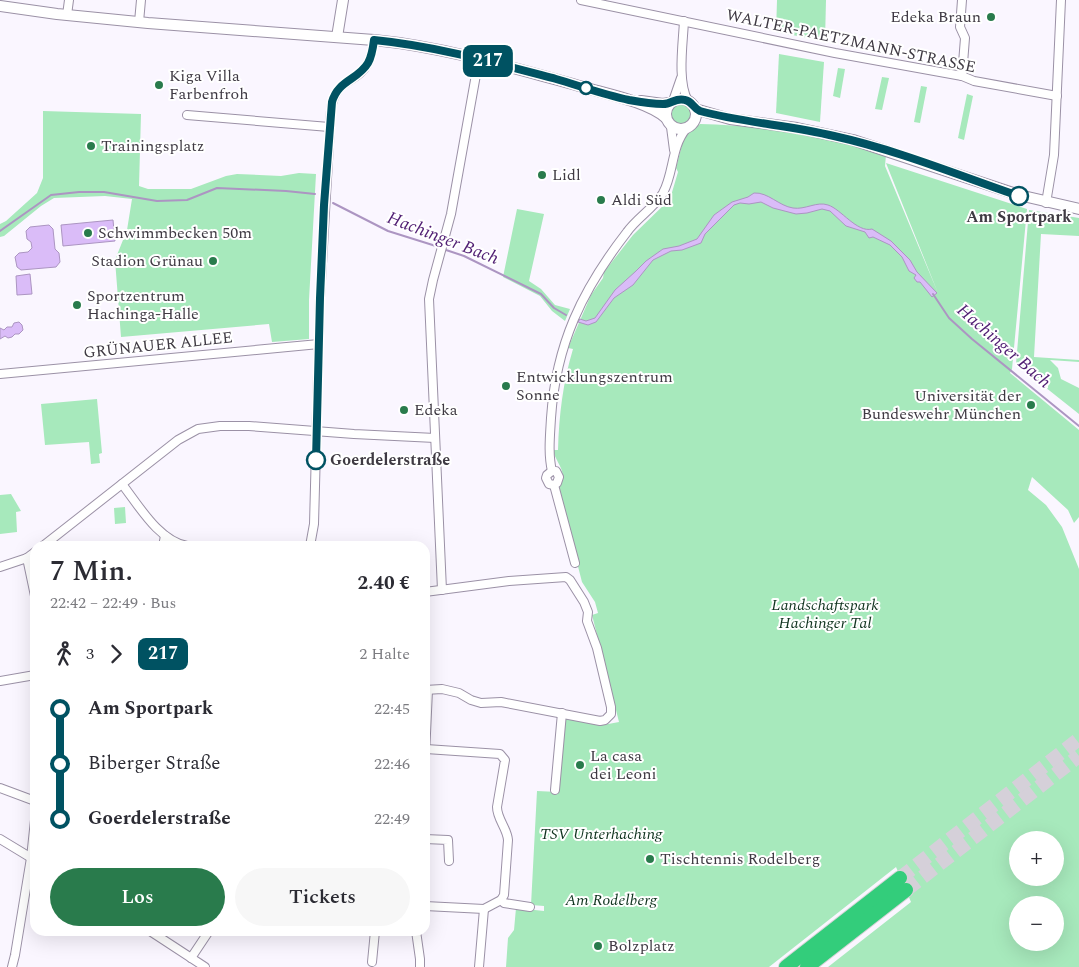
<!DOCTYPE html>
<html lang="de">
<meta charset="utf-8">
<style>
body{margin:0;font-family:Spectral,serif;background:#f7f7f7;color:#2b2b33;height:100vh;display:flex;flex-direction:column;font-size:19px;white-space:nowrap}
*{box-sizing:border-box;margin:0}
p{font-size:16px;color:#7c7c81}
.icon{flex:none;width:28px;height:28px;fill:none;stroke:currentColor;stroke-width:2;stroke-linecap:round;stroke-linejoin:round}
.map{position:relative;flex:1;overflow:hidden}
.drawer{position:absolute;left:30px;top:541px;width:400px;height:395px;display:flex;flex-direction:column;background:#fff;border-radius:15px;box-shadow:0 5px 20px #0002}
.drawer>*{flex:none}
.badge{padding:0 10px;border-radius:8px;font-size:18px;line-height:32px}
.controls{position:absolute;left:1009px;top:831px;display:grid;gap:10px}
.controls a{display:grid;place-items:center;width:55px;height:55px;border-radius:50%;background:#fff;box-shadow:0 5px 20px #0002;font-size:25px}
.map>.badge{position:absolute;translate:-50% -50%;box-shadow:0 0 0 2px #fff}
.legs{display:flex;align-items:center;gap:8px;height:55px;padding:0 20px;font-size:16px}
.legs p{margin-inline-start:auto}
.summary{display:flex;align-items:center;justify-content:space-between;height:85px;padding:0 20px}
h1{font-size:28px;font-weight:600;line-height:38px}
.action{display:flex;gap:10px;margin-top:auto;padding:10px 20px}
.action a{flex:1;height:58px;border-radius:30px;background:#297b4c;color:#fff;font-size:20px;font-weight:600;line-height:58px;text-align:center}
.action a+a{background:#f7f7f7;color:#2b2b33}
ul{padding:0 20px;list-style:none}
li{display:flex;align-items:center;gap:18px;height:55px;font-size:19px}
li i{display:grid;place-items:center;width:8px;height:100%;margin:0 6px;background:currentColor}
li i::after{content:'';width:12px;height:12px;margin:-6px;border:4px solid;border-radius:50%;background:#fff}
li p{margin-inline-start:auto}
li:first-child i{background:linear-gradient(#0000 50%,currentColor 0)}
li:last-child i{background:linear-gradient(currentColor 50%,#0000 0)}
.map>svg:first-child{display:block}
.green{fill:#a7e9bc;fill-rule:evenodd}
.water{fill:#dabcf8;stroke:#ac95c2}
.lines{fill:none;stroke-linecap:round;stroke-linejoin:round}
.stream{stroke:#ac95c2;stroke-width:2}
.highway-tunnel{stroke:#d5d0d9;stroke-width:14;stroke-dasharray:14 7;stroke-linecap:butt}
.street-casing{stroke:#9b91a6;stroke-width:10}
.secondary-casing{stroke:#9b91a6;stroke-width:12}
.highway-casing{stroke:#d5d4d6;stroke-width:16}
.street{stroke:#fff;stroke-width:8}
.secondary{stroke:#fff;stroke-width:10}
.highway{stroke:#33cd7b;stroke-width:14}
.line-1-casing{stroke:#fff;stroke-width:11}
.line-1{stroke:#005262;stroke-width:8}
.poi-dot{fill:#297b4c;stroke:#fff;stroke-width:2}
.stop-1-dot{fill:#fff;stroke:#005262;stroke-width:2.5}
.labels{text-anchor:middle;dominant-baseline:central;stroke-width:4;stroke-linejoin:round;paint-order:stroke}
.poi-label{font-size:16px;fill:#3f3a43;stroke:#fff;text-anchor:start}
.street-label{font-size:16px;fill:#3f3a43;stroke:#fff}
.stop-label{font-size:16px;font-weight:bold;fill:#3f3a43;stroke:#fff}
.park-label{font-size:16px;font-style:italic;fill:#0f331e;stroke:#fff}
.water-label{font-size:18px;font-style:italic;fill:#501e73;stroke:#fff}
</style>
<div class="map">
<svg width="1079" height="967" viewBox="0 0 1079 967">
<rect width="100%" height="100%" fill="#faf6ff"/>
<g class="green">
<polygon points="777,0 826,0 825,41 776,32"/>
<polygon points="779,54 824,62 820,122 776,113"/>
<polygon points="838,68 845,69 840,98 833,96"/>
<polygon points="882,77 889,78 882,110 875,109"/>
<polygon points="921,86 927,87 920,123 914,122"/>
<polygon points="967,94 973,96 964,140 958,138"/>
<circle cx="681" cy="114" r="11"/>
<polygon points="43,111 141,114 139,186 148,189 191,189 226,176 237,174 281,176 299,173 316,174 309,300 309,339 272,342 269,324 121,337 115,260 127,230 132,199 105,196 54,198 41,206 4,236 0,237 0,224 6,221 37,193 43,178"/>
<path d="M700,124C763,125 825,137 886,155L885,166L938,293L886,163L1027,209L1012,369L1010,373L1079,430V517L1074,523L1068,510L1032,477L1028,490L1046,505L1062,527L1079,569V967H828L911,902L896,867L769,967H506L508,938L514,930L516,908L544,911V906L531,905L537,791L558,792L565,717L603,725L619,722L592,615L598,613L595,602L582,582L558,489C568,474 560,468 554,454V450H558C559,415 563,382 573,349L568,348L591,295L603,278L604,272L633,235L670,199L678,172L676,168L684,137ZM1018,840H1055V878H1018ZM1018,905H1055V942H1018Z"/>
<polygon points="517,209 544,214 529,281 541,289 555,305 570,309 565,321 552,311 540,296 503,277"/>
<polygon points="1029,210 1079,218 1079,236 1041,234 1034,357 1079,360 1079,362 1050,360 1058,368 1061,379 1079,388 1079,414 1016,364"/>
<polygon points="97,399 102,453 99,454 100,463 91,464 89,442 45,445 41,404"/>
<polygon points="11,494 21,511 16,512 17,532 0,534 0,495"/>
<polygon points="125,507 126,523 115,524 114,508"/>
</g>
<g class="water">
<path d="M754,193C768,192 779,206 793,208C805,210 817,201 828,205C841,209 857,233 872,229L891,241L910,260L917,272L937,293L932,297L920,282H917L914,278L916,275L909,271L902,257L890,245L873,237L869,238L865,232L846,226L830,211L822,209L807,213L796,214L773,208L761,202L749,204L740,203L734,205L705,234L701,243L682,250L671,251L653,260L633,285L614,298L596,322L588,325L578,322L580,319L586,321L595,318L615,290L636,271L646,261L663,249L679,246L697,239L714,215L732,202L748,197Z"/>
<polygon points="113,220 115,241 63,246 61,225"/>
<polygon points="49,225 53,229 55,249 59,253 60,262 56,267 21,270 17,267 15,257 19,253 28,252 32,248 31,242 27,239 26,231 30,227"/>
<polygon points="30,274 32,294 17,295 16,276"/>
<polygon points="19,322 22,325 23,330 19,334 15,334 12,337 8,338 5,336 0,339 0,328 4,330 7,327 12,327 14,323"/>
</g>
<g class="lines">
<g class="stream">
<polyline points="333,203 388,231 439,247"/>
<polyline points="0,231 51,195 79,192 104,192 157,201 187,200 217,188 286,191 315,194"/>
<polyline points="443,249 464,256 541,294 554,308 566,315"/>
<polyline points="933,294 949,318 972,339 1079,426"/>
</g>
<g class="highway-tunnel">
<polyline points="900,878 1079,739"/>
<polyline points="906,890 1079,756"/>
</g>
<defs>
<g id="street">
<polyline points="581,0 835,53 962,76 974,81 1057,96"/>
<polyline points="67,15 69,0"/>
<path d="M684,21C683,43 677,82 688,101"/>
<polyline points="139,22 141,0"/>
<polyline points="962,76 965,38 960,27 962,0"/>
<polyline points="673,101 681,78"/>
<polyline points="187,115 329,127"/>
<polyline points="671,127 674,150"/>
<polyline points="1046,203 1054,155 1061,0"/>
<polyline points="0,374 319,344"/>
<polyline points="552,471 547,475 546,478 549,484 554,485"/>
<path d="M122,484C139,506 159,541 187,546"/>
<path d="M554,485L557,483L559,477L556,471H552C548,454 550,436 551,418C556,344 582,290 627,232C637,218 654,208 663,193C674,173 671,147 686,129"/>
<polyline points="554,485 575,563"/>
<polyline points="43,546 178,440 198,429 220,426 249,426 354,434 435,438"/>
<polyline points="163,546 165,536"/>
<path d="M310,546L314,524L320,298L331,110C335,77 356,85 368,63C372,56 373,48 374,40"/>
<polyline points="27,558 35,596"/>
<polyline points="0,567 27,558 35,552"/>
<polyline points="442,590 429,299 433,280 451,214 479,58"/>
<polyline points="425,592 509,581 566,577 570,580 584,602 588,612 587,621 597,648 611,707 611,714 605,720 600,721 501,702 481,703 471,700 459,693 442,689 425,690"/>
<polyline points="0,681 35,675"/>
<path d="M426,749L500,754L505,760L497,807C497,819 507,828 508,840L504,895L501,900L484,909"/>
<polyline points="425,755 428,690"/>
<polyline points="0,788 35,801"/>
<polyline points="555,790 562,713"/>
<polyline points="0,839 33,859"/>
<polyline points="425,839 448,840 449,861"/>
<polyline points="501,900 504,903 530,907"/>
<polyline points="425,906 484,909"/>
<polyline points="150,931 205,967"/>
<polyline points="416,931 420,959 420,967"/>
<polyline points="191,958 209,931"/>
<polyline points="372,962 375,931"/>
<polyline points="12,967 15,955 31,858 35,820"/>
<polyline points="479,967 484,909"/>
</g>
<g id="secondary">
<path d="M0,6L57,14L148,23L374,40C445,47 514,68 583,87C607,94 648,102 666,118"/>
<polyline points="337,37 343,0"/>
<circle cx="681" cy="114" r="15"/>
<polyline points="641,101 663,104 669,103"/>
<polyline points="695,109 730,119 797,128 853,140 1019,195 1079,209"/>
</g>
<g id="highway">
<polyline points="786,967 900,878"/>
<polyline points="807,967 906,890"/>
</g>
</defs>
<use href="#street" class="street-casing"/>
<use href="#secondary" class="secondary-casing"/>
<use href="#highway" class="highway-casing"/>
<use href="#street" class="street"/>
<use href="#secondary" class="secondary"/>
<use href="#highway" class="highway"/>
</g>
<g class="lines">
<defs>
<path id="line-1" d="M316,460L320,298L324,205L332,102C338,80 358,80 368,63C372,56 373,48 374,40C436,46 496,63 556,79C580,86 605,95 629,100C640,102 653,104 663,104C672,104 676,97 685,100C692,101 693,108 700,111C744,123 789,125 834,136C897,150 958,175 1019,196"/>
</defs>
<use href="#line-1" class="line-1-casing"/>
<use href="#line-1" class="line-1"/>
</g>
<g class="poi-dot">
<circle cx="991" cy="17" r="5"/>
<circle cx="159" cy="85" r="5"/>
<circle cx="91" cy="146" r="5"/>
<circle cx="542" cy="175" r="5"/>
<circle cx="601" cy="200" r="5"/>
<circle cx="88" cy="233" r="5"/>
<circle cx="213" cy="261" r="5"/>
<circle cx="77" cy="305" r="5"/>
<circle cx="506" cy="386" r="5"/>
<circle cx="1031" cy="405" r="5"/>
<circle cx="404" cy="410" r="5"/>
<circle cx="580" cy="765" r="5"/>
<circle cx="650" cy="859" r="5"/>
<circle cx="598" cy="946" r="5"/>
</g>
<g class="stop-1-dot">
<circle cx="586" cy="88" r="6"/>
<circle cx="1019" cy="196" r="9"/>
<circle cx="316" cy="460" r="9"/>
</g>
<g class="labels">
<g class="poi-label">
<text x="981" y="17" text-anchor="end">Edeka Braun</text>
<text x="169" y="76">Kiga Villa<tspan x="169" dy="18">Farbenfroh</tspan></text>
<text x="101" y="146">Trainingsplatz</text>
<text x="552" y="175">Lidl</text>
<text x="611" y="200">Aldi Süd</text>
<text x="98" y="233">Schwimmbecken 50m</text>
<text x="203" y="261" text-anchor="end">Stadion Grünau</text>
<text x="87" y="296">Sportzentrum<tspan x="87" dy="18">Hachinga-Halle</tspan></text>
<text x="516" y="377">Entwicklungszentrum<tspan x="516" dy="18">Sonne</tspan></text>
<text x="1021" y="396" text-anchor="end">Universität der<tspan x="1021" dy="18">Bundeswehr München</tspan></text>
<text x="414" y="410">Edeka</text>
<text x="590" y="756">La casa<tspan x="590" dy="18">dei Leoni</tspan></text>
<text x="660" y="859">Tischtennis Rodelberg</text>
<text x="608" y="946">Bolzplatz</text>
</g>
<g class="street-label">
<text transform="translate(851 41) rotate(12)">WALTER-PAETZMANN-STRASSE</text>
<text transform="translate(158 345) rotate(-6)">GRÜNAUER ALLEE</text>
</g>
<g class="stop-label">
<text x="1019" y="217">Am Sportpark</text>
<text x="330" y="460" text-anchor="start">Goerdelerstraße</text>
</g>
<g class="park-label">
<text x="825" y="605">Landschaftspark<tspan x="825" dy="18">Hachinger Tal</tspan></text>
<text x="601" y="834">TSV Unterhaching</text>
<text x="611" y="900">Am Rodelberg</text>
</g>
<g class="water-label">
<text transform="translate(443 238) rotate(21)">Hachinger Bach</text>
<text transform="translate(1004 346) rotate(41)">Hachinger Bach</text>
</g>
</g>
</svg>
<div class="controls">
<a>+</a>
<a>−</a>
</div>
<b class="badge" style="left:488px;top:61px;background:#005262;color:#fff">217</b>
<section class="drawer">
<div class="summary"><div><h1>7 Min.</h1><p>22:42 – 22:49 · Bus</p></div><b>2.40 €</b></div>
<div class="legs"><svg class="icon" aria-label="walk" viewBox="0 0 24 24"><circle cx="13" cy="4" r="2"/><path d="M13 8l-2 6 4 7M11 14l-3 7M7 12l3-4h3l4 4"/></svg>3<svg class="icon" aria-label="forward" viewBox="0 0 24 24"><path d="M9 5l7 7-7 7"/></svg><b class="badge" style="background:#005262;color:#fff">217</b><p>2 Halte</p></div>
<ul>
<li><i style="color:#005262"></i><b>Am Sportpark</b><p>22:45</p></li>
<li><i style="color:#005262"></i><span>Biberger Straße</span><p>22:46</p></li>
<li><i style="color:#005262"></i><b>Goerdelerstraße</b><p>22:49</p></li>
</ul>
<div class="action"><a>Los</a><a>Tickets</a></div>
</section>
</div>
